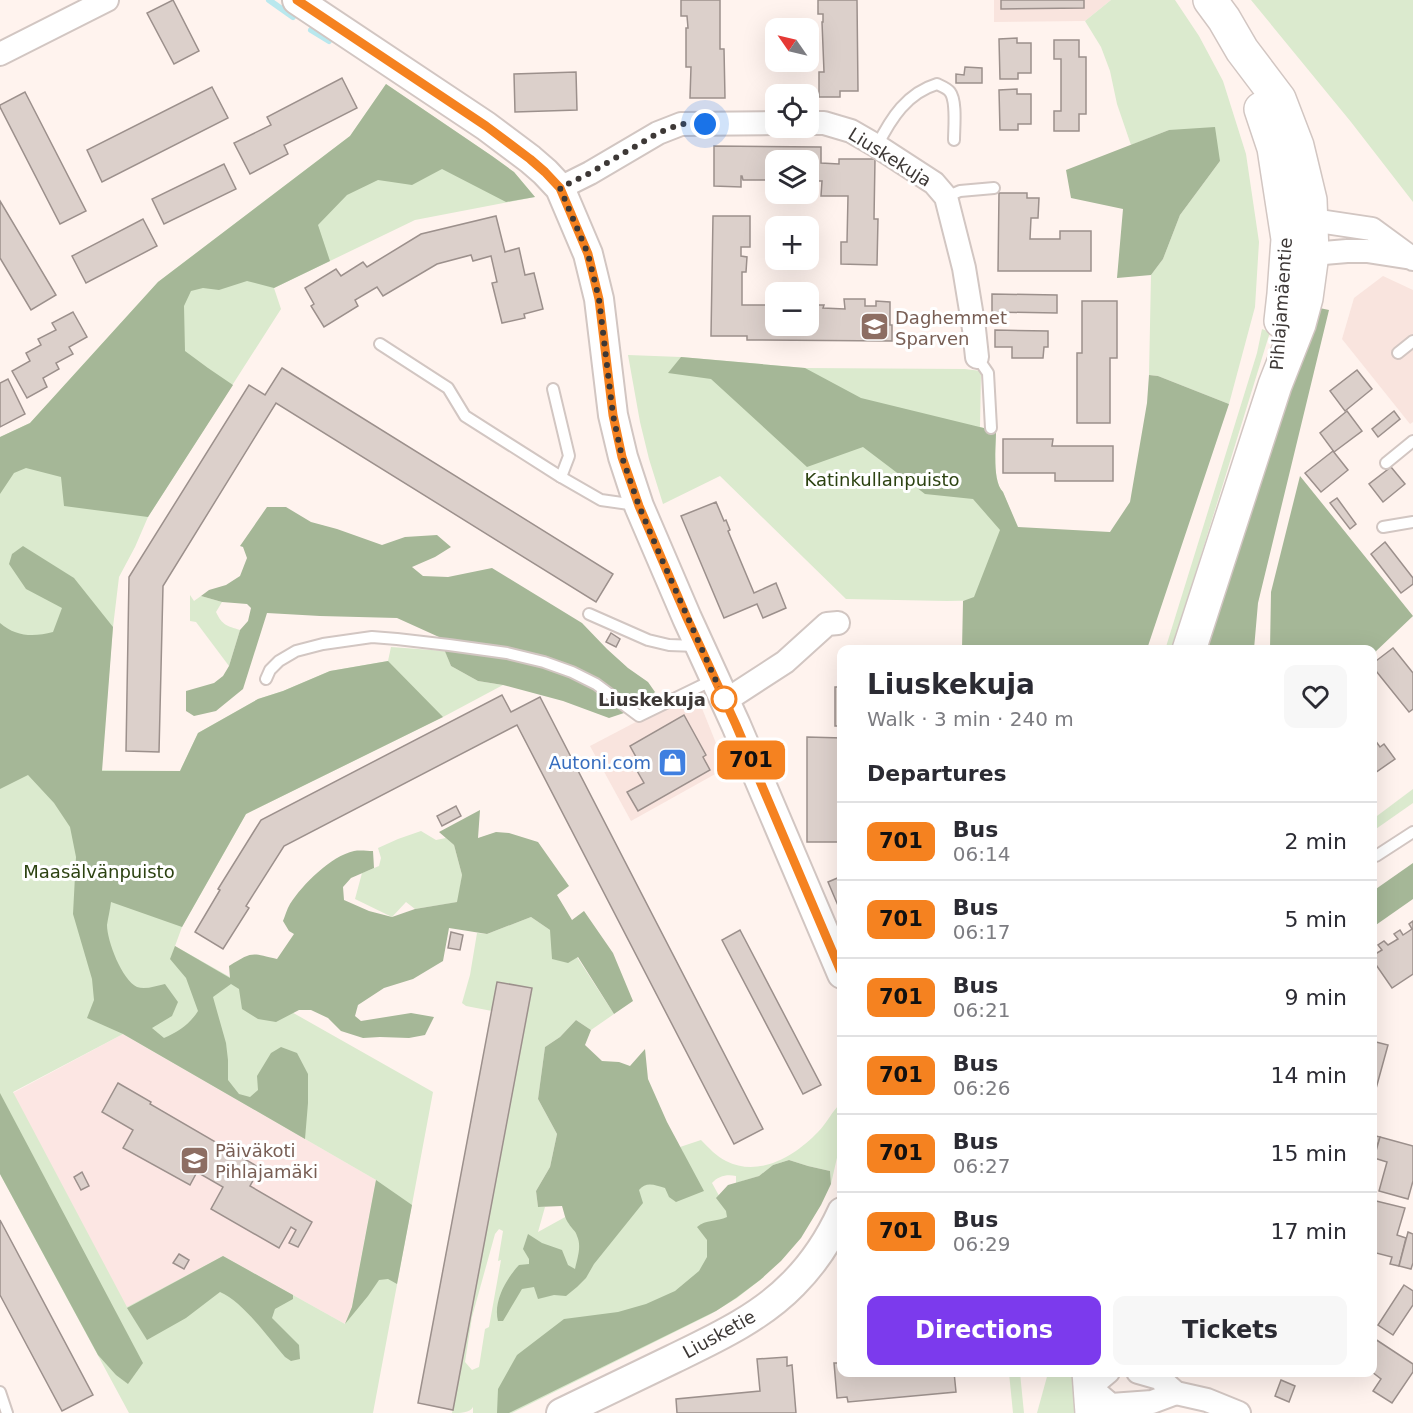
<!DOCTYPE html>
<meta charset="utf-8">
<style>
body{margin:0;font-family:"DejaVu Sans",sans-serif;background:#f7f7f7;color:#2b2b33;height:100vh;display:flex;flex-direction:column;font-size:22px;white-space:nowrap}
*{box-sizing:border-box;margin:0}
p{font-size:20px;color:#7c7c81}
.icon{flex:none;width:33px;height:33px;fill:none;stroke:currentColor;stroke-width:2;stroke-linecap:round;stroke-linejoin:round}
.map{position:relative;flex:1;overflow:hidden}
.drawer{position:absolute;left:837px;top:645px;width:540px;height:732px;display:flex;flex-direction:column;background:#fff;border-radius:12px;box-shadow:0 6px 24px #0002}
.drawer>*{flex:none}
.badge{padding:0 12px;border-radius:9px;font-size:21px;line-height:39px}
.needle{width:39px;rotate:304deg}
.fabs{position:absolute;left:765px;top:18px;display:grid;gap:12px}
.fabs a{display:grid;place-items:center;width:54px;height:54px;border-radius:12px;background:#fff;box-shadow:0 6px 24px #0002;font-size:30px}
.you{position:absolute;width:30px;height:30px;margin:-15px;border:4px solid #fff;border-radius:50%;background:#1a73e8;box-shadow:0 0 0 9px #1a73e833}
.map>.badge{position:absolute;translate:-50% -50%;box-shadow:0 0 0 3px #fff}
h2{padding:0 30px;font-size:22px;line-height:54px}
.round{display:grid;place-items:center;flex:none;width:63px;height:63px;border-radius:12px;background:#f7f7f7}
.head{display:flex;align-items:center;justify-content:space-between;height:102px;padding:0 30px}
h1{font-size:28px;font-weight:700;line-height:45px}
.primary-button{display:flex;gap:12px;margin-top:auto;padding:12px 30px}
.primary-button a{flex:1;height:69px;border-radius:12px;background:#7c3aed;color:#fff;font-size:24px;font-weight:700;line-height:69px;text-align:center}
.primary-button a+a{background:#f7f7f7;color:#2b2b33}
ul{padding:0;list-style:none}
li{display:flex;align-items:center;gap:18px;height:78px;padding:0 30px;border-top:2px solid #e1e1e2}
li div{flex:1}
li b{display:block;font-size:22px}
li em{font-style:normal}
li .badge{min-width:66px;font-weight:700;text-align:center}
.map>svg:first-child{display:block}
.built{fill:#f9e4de}
.education{fill:#fce6e3}
.green{fill:#dbeace;fill-rule:evenodd}
.forest{fill:#a5b797}
.lines{fill:none;stroke-linecap:round;stroke-linejoin:round}
.stream{stroke:#b9e8ee;stroke-width:6}
.building{fill:#dcd0cb;stroke:#9c908c;stroke-width:1.5}
.service-casing{stroke:#d2c6c2;stroke-width:14}
.minor-casing{stroke:#d2c6c2;stroke-width:26}
.tertiary-casing{stroke:#d2c6c2;stroke-width:32}
.primary-casing{stroke:#d2c6c2;stroke-width:36}
.service{stroke:#fff;stroke-width:10}
.minor{stroke:#fff;stroke-width:22}
.tertiary{stroke:#fff;stroke-width:28}
.primary{stroke:#fff;stroke-width:33}
.line-casing{stroke:#fff;stroke-width:14}
.line{stroke:#f58220;stroke-width:9}
.walk{stroke:#3d3836;stroke-width:6;stroke-dasharray:0 10.8}
.stop-dot{fill:#fff;stroke:#f58220;stroke-width:3}
.labels{text-anchor:middle;dominant-baseline:central;stroke-width:6;stroke-linejoin:round;paint-order:stroke}
.street-label{font-size:18px;fill:#3d3836;stroke:#fff}
.education-label{font-size:18px;fill:#785e54;stroke:#fff;text-anchor:start}
.park-label{font-size:18px;fill:#2c4211;stroke:#fff}
.stop-label{font-size:18px;font-weight:bold;fill:#3d3836;stroke:#fff;text-anchor:end}
.shop-label{font-size:18px;fill:#366cbe;stroke:#fff;text-anchor:end}
</style>
<div class="map">
<svg width="1413" height="1413" viewBox="0 0 1413 1413">
<rect width="100%" height="100%" fill="#fff3ee"/>
<g class="built">
<polygon points="994,0 1111,0 1085,21 994,22"/>
<polygon points="1383,276 1413,290 1413,422 1410,424 1342,339 1354,298"/>
<polygon points="695,691 726,768 631,821 590,746"/>
</g>
<polygon class="education" points="123,1034 376,1180 352,1307 345,1324 223,1256 127,1308 13,1093"/>
<g class="green">
<polygon points="1111,0 1175,0 1199,36 1223,81 1246,154 1259,242 1255,307 1229,404 1158,376 1149,375 1151,275 1163,259 1180,215 1220,161 1169,130 1131,145 1117,104 1110,71 1101,47 1085,21"/>
<polygon points="1251,0 1413,0 1413,202 1351,122"/>
<path d="M386,84L492,156L514,172L535,197L415,220L274,288L281,309L148,517L135,547L119,577L113,627L101,770L180,771L198,733L258,699L283,691L330,671L388,661L391,647L445,651L451,666L478,681L503,685L443,717L246,814L182,927L175,946L433,1092L373,1413H129L0,1174V437L30,423L158,282L350,136ZM123,1034L376,1180L352,1307L345,1324L223,1256L127,1307L13,1092Z"/>
<polygon points="1262,329 1270,332 1172,649 1165,650 1257,353"/>
<path d="M628,355L681,357L805,368L965,369L981,371L980,427L996,431C996,447 992,481 1003,492L1017,527L998,600L947,601L846,599L720,476L663,504L649,459L640,422Z"/>
<path d="M190,595L194,601L201,596L222,602L216,612C222,625 227,626 240,630L229,666L196,622L190,621Z"/>
<polygon points="1413,789 1413,803 1373,831 1373,819"/>
<polygon points="421,831 436,840 446,838 454,845 462,875 458,902 415,909 406,902 392,917 355,899 362,873 379,866 381,858 378,848 398,839"/>
<path d="M531,917L550,930L577,957L614,1014L591,1030L576,1020L560,1037L545,1047L538,1099L557,1134L550,1167L536,1191L538,1207H545L538,1232L683,1152L680,1147L701,1140C709,1148 716,1156 726,1161C759,1178 795,1156 818,1132C827,1123 832,1111 841,1103V1140L831,1184L830,1171L808,1166L789,1160L773,1165L759,1176L736,1183V1176C727,1174 718,1176 712,1183L764,1277L737,1298L711,1314L512,1413H473V1407C470,1413 460,1413 452,1413L532,989L498,982L492,1011L466,1006L462,1003L470,975L477,933L487,934ZM499,1229L503,1231L498,1261L501,1260L489,1327L485,1329L479,1367L472,1370L465,1362L472,1317L495,1234Z"/>
<polygon points="1009,1373 1020,1373 1024,1413 1013,1413"/>
<polygon points="1048,1373 1074,1373 1077,1413 1037,1413"/>
</g>
<g class="forest">
<polygon points="386,84 492,156 514,172 535,197 506,202 442,169 412,185 378,180 347,195 318,225 330,261 274,288 247,281 219,290 203,288 191,291 184,306 185,351 208,368 233,385 148,517 64,506 61,477 26,468 14,473 0,494 0,437 30,423 158,282 350,136"/>
<polygon points="1215,127 1220,161 1180,215 1163,259 1151,275 1117,278 1123,209 1071,198 1066,170 1169,130"/>
<polygon points="1310,306 1329,310 1258,603 1254,649 1205,650"/>
<path d="M681,357L805,368L861,398L996,431C996,447 992,481 1003,492L1018,527L1110,532L1130,502L1147,403L1149,375L1158,376L1229,404L1147,649H962L963,601L974,597L1000,530L973,499L925,494L863,447L807,467L711,379L668,373Z"/>
<polygon points="1300,476 1413,616 1373,654 1372,650 1270,649 1271,592"/>
<polygon points="267,507 286,507 311,522 337,529 382,545 405,537 437,535 451,547 435,557 412,567 423,576 448,577 492,568 582,623 607,649 628,668 648,682 655,692 639,708 609,718 563,701 503,685 478,681 451,666 439,637 397,618 320,616 267,613 243,689 216,711 194,716 186,711 186,691 214,683 223,676 229,666 240,630 248,621 251,608 247,604 222,602 201,596 209,590 226,585 240,576 247,558 243,547 240,546"/>
<path d="M23,546L74,578L113,627L102,771H180L198,733L258,699L283,691L330,671L388,661L443,717L246,814L182,927L111,902C110,910 108,918 107,925C107,941 122,980 137,987C145,990 156,986 165,984L178,1002L172,1016L152,1028L164,1038C178,1032 189,1025 198,1011L186,978L170,959L175,946L230,978L229,966C253,951 251,953 277,959L294,934L289,931L283,921C285,916 287,909 290,904C303,884 331,856 354,851C360,850 367,851 373,851L374,868L351,878L343,887L344,900L369,911L392,917L415,909L457,902L462,875L454,845L439,832L480,810L478,838L496,832L509,833L538,842L569,886L557,895L572,920L584,911L613,953L633,1001L614,1014L578,957L568,963L552,959L550,930L531,917L487,934L449,928L443,961L413,979L384,988L358,1005L355,1016L361,1021L411,1013L434,1017L425,1035L409,1038L380,1037L363,1038L341,1031L328,1018L311,1010H299L276,1022L258,1019L242,1009L239,989L231,984L213,997L226,1043L228,1060V1080L239,1094L250,1097L258,1090L257,1076L271,1053L281,1047L297,1053L308,1074V1103L305,1139L123,1034L87,1018L94,1000L92,979L73,914L76,857L70,827L54,803L28,775L0,789V623C16,637 34,637 53,632L62,608L26,589L9,564L12,554Z"/>
<polygon points="1413,863 1413,899 1373,927 1373,891"/>
<path d="M576,1020L591,1030L585,1045L602,1061L619,1062L630,1066L645,1049L648,1079L667,1122L704,1191L676,1202L669,1197L665,1188C655,1185 646,1181 639,1190L643,1203L594,1264L586,1278L577,1287L566,1296L554,1295L538,1299L534,1287L522,1289L503,1321H498C493,1302 506,1279 519,1265L529,1264V1259L523,1249L528,1234L542,1243L562,1250L568,1265L575,1269C577,1259 582,1246 577,1236C576,1231 571,1228 569,1224C565,1219 564,1212 562,1206L538,1207L536,1191L550,1167L557,1134L538,1099L545,1047L560,1037Z"/>
<polygon points="0,1093 143,1363 128,1384 116,1375 98,1355 0,1174"/>
<path d="M789,1160L808,1166L830,1171L831,1184L821,1205L801,1238L781,1261L760,1280L736,1298L716,1311L509,1413H497L498,1389L517,1355L564,1319L618,1312L646,1304L675,1291L699,1271L707,1257V1240L697,1227C706,1219 717,1222 727,1217L726,1211L716,1198L728,1185L759,1176L773,1165Z"/>
<polygon points="376,1180 412,1205 397,1284 388,1279 379,1280 368,1296 345,1324 352,1307"/>
<path d="M223,1256L293,1295V1299L275,1309L272,1318L299,1345L300,1359L291,1361L285,1357C268,1337 243,1302 220,1292L186,1318L147,1340L127,1308Z"/>
</g>
<g class="lines">
<g class="stream">
<polyline points="269,0 293,17"/>
<polyline points="311,30 329,41"/>
</g>
</g>
<g class="building">
<polygon points="173,0 199,51 174,64 147,13"/>
<polygon points="681,0 720,0 720,49 724,49 725,98 690,98 691,67 686,67 686,28 688,28 687,16 681,16"/>
<polygon points="818,0 857,0 858,91 840,91 840,97 819,97 819,72 824,72 822,22 823,22 823,14 818,14"/>
<polygon points="1001,0 1084,0 1084,8 1001,9"/>
<polygon points="1017,38 1017,43 1031,43 1031,73 1018,73 1018,79 1000,79 999,39"/>
<polygon points="1054,40 1079,40 1079,57 1086,57 1086,114 1079,114 1079,131 1054,131 1054,111 1061,111 1061,59 1054,59"/>
<polygon points="965,67 982,68 982,83 956,83 956,74 964,75"/>
<polygon points="576,72 577,110 515,112 514,74"/>
<polygon points="342,78 357,108 284,145 288,154 250,174 234,143 271,125 267,117"/>
<polygon points="212,87 228,118 102,182 87,150"/>
<polygon points="1017,89 1017,94 1031,94 1031,124 1018,124 1018,130 1000,130 999,90"/>
<polygon points="25,92 86,211 60,224 0,107 0,105"/>
<polygon points="714,146 821,147 821,163 839,164 839,159 875,159 874,219 878,219 877,265 841,264 841,242 847,242 848,196 821,196 822,181 808,181 808,160 776,160 776,187 768,187 768,180 743,180 742,176 741,176 741,187 714,186"/>
<polygon points="224,164 236,189 164,224 152,199"/>
<polygon points="999,193 1027,193 1027,198 1039,198 1038,218 1031,218 1030,239 1060,239 1060,231 1091,231 1091,271 998,271"/>
<polygon points="0,201 56,295 31,310 0,258"/>
<polygon points="496,216 505,252 519,248 525,275 534,273 543,309 524,314 525,318 502,323 492,283 497,282 491,256 473,261 471,255 437,264 383,296 377,287 355,300 358,306 324,327 311,306 314,304 305,288 336,269 341,276 363,262 367,267 421,234"/>
<polygon points="713,216 750,216 750,247 741,247 741,256 747,257 746,272 742,272 742,305 767,305 767,307 776,307 776,326 808,326 808,299 817,299 816,305 824,305 823,308 845,309 844,299 865,299 865,306 876,306 876,301 890,302 890,325 892,325 892,341 747,340 747,336 711,336"/>
<polygon points="143,219 157,246 86,283 72,256"/>
<polygon points="992,294 1057,295 1057,313 992,312"/>
<polygon points="1082,301 1117,301 1117,358 1110,358 1110,423 1077,423 1077,353 1082,353"/>
<polygon points="73,312 87,337 69,347 73,354 56,363 59,369 43,378 47,387 27,398 12,371 30,361 26,353 41,345 38,339 56,330 52,323"/>
<polygon points="995,330 1048,331 1048,347 1044,347 1043,358 1012,358 1012,347 995,347"/>
<polygon points="282,368 613,574 596,602 276,403 163,586 159,752 126,751 129,577 249,385 265,395"/>
<polygon points="1357,370 1372,389 1345,411 1330,391"/>
<polygon points="8,379 25,414 0,427 0,383"/>
<polygon points="1347,411 1362,431 1334,452 1320,433"/>
<polygon points="1394,411 1400,419 1378,437 1372,429"/>
<polygon points="1003,439 1053,439 1052,446 1113,446 1113,481 1055,481 1055,473 1003,473"/>
<polygon points="1333,451 1348,470 1321,492 1305,473"/>
<polygon points="1391,467 1405,484 1383,502 1369,484"/>
<polygon points="1337,498 1356,524 1350,529 1330,503"/>
<polygon points="716,502 724,521 726,520 730,530 728,531 754,593 776,583 786,608 763,618 757,604 724,618 681,516"/>
<polygon points="1385,542 1413,578 1413,584 1401,593 1371,554"/>
<polygon points="611,633 620,639 616,647 606,642"/>
<polygon points="1393,648 1413,673 1413,709 1409,712 1372,666 1372,664"/>
<rect x="835" y="687" width="7" height="39"/>
<polygon points="502,695 511,712 540,697 763,1129 734,1144 517,725 284,846 246,906 249,908 223,949 195,932 220,890 218,889 261,820"/>
<polygon points="684,715 706,755 703,757 710,770 638,811 627,792 644,783 636,769 641,766 630,746"/>
<polygon points="1372,736 1380,747 1384,744 1395,759 1372,775"/>
<polygon points="807,737 842,738 842,842 807,842"/>
<polygon points="456,806 461,816 442,826 437,816"/>
<polygon points="840,877 842,879 842,915 828,882"/>
<polygon points="1413,921 1413,974 1392,988 1372,959 1372,956 1382,950 1378,945 1384,941 1388,945 1398,939 1394,934 1400,930 1403,935 1412,929 1409,924"/>
<polygon points="740,930 821,1085 803,1094 722,940"/>
<polygon points="451,932 463,935 460,950 448,948"/>
<polygon points="497,982 532,988 453,1410 418,1403"/>
<polygon points="1372,1041 1388,1045 1374,1096 1372,1095"/>
<polygon points="118,1083 151,1102 150,1104 260,1168 250,1186 312,1222 298,1247 289,1243 296,1230 291,1227 279,1248 211,1209 223,1187 197,1172 190,1185 123,1148 133,1130 102,1112"/>
<polygon points="1372,1135 1380,1137 1374,1158 1372,1158"/>
<polygon points="1380,1137 1413,1146 1413,1181 1408,1199 1379,1191 1387,1162 1374,1158"/>
<polygon points="82,1172 89,1186 81,1190 74,1177"/>
<polygon points="1372,1200 1405,1208 1397,1235 1406,1238 1399,1266 1390,1264 1392,1257 1372,1252"/>
<polygon points="0,1220 93,1395 62,1411 0,1295"/>
<polygon points="1408,1232 1413,1234 1413,1263 1411,1269 1399,1266"/>
<polygon points="179,1254 189,1260 184,1269 173,1263"/>
<polygon points="1404,1285 1413,1291 1413,1305 1393,1335 1378,1325"/>
<polygon points="1372,1337 1413,1364 1413,1372 1392,1403 1373,1391 1381,1379 1372,1372"/>
<polygon points="787,1357 787,1366 792,1365 796,1413 677,1413 676,1399 760,1391 757,1359"/>
<polygon points="834,1363 842,1363 842,1372 954,1372 956,1392 848,1402 847,1397 837,1398"/>
<polygon points="1281,1380 1295,1386 1289,1402 1275,1396"/>
</g>
<g class="lines">
<defs>
<g id="service">
<path d="M877,146C891,118 907,93 937,84C941,86 947,88 950,92C957,101 954,128 954,140"/>
<polyline points="946,197 960,191 994,188"/>
<polyline points="380,344 448,388 465,416 561,477 601,500 636,505"/>
<polyline points="1398,353 1413,341"/>
<polyline points="977,357 988,373 991,428"/>
<polyline points="553,389 569,456 561,477"/>
<polyline points="1386,463 1413,441"/>
<polyline points="1383,527 1413,522"/>
<polyline points="589,614 648,640 669,645 697,646"/>
<polyline points="266,679 270,670 279,661 296,651 323,644 372,637 397,639 449,645 507,653 544,662 572,672 596,684 639,716 715,679"/>
<polyline points="1376,856 1413,832"/>
<polyline points="0,1392 7,1413"/>
</g>
<g id="minor">
<polyline points="0,54 107,0"/>
<polyline points="808,123 824,123 851,131 877,146 934,183 946,197 964,268 974,329 977,357"/>
<polyline points="560,188 590,173 658,133 681,124 776,123"/>
<polyline points="1412,258 1367,251 1347,251 1312,254 1288,239 1312,220 1372,229 1413,259"/>
<polyline points="725,701 785,662 827,624 838,623"/>
<polyline points="1108,1372 1090,1387 1111,1405 1152,1402 1176,1393"/>
<polyline points="1138,1372 1159,1378 1176,1393 1207,1400 1239,1413"/>
</g>
<g id="tertiary">
<polyline points="297,0 486,126 530,159 545,172 560,188 588,254 599,299 613,415 623,457 639,506 687,618 736,725 842,974"/>
<path d="M561,1413C598,1395 635,1377 673,1359C714,1339 760,1318 793,1284C813,1264 830,1238 842,1212"/>
</g>
<g id="primary">
<polyline points="1261,109 1274,148 1288,239 1284,294 1281,321"/>
<polyline points="1189,650 1275,385 1299,324 1306,298 1312,254 1310,200 1297,146 1279,99 1242,50 1224,19 1210,0"/>
<polyline points="1089,1372 1092,1413"/>
</g>
</defs>
<use href="#service" class="service-casing"/>
<use href="#minor" class="minor-casing"/>
<use href="#tertiary" class="tertiary-casing"/>
<use href="#primary" class="primary-casing"/>
<use href="#service" class="service"/>
<use href="#minor" class="minor"/>
<use href="#tertiary" class="tertiary"/>
<use href="#primary" class="primary"/>
</g>
<g class="lines">
<defs>
<polyline id="line" points="297,0 486,126 530,159 545,172 560,188 588,254 599,299 613,415 622,457 639,506 687,618 736,725 842,974"/>
</defs>
<use href="#line" class="line-casing"/>
<use href="#line" class="line"/>
<polyline class="walk" points="705,124 681,124 658,133 590,173 560,188 588,254 599,299 613,415 622,457 639,506 659,553 725,701 724,699"/>
</g>
<defs>
<symbol id="school-square" viewBox="-11 -11 22 22"><rect x="-9" y="-9" width="18" height="18" rx="4" fill="#8d6e63" stroke="#fff"/><path d="M0-5L7-2L0 1L-7-2ZM-4 1L0 2.5L4 1V4Q0 6-4 4Z" fill="#fff"/></symbol>
<symbol id="shop-square" viewBox="-11 -11 22 22"><rect x="-9" y="-9" width="18" height="18" rx="4" fill="#3f7fe0" stroke="#fff"/><path d="M-5-2.5h2.3a2.7 3.5 0 0 1 5.4 0H5L5.5 6h-11ZM-1.5-2.5h3a1.5 2.3 0 0 0-3 0Z" fill="#fff"/></symbol>
</defs>
<g fill-rule="evenodd">
<use href="#school-square" x="858" y="310" width="33" height="33"/>
<use href="#shop-square" x="656" y="746" width="33" height="33"/>
<use href="#school-square" x="178" y="1144" width="33" height="33"/>
</g>
<circle class="stop-dot" cx="724" cy="699" r="12"/>
<g class="labels">
<g class="street-label">
<text transform="translate(890 157) rotate(32)">Liuskekuja</text>
<text transform="translate(1281 304) rotate(-86)">Pihlajamäentie</text>
<text transform="translate(719 1334) rotate(-29)">Liusketie</text>
</g>
<g class="education-label">
<text x="895" y="317">Daghemmet<tspan x="895" dy="21">Sparven</tspan></text>
<text x="215" y="1150">Päiväkoti<tspan x="215" dy="21">Pihlajamäki</tspan></text>
</g>
<g class="park-label">
<text x="882" y="479">Katinkullanpuisto</text>
<text x="99" y="871">Maasälvänpuisto</text>
</g>
<g class="stop-label">
<text x="706" y="699">Liuskekuja</text>
</g>
<g class="shop-label">
<text x="651" y="762">Autoni.com</text>
</g>
</g>
</svg>
<div class="fabs">
<a><svg class="needle" viewBox="-14 -14 28 28"><path d="M0-13l5 13h-10z" fill="#e53935"/><path d="M0 13l5-13h-10z" fill="#7c7c81"/></svg></a>
<a><svg class="icon" aria-label="locate" viewBox="0 0 24 24"><circle cx="12" cy="12" r="6"/><path d="M12 2v4M12 18v4M2 12h4M18 12h4"/></svg></a>
<a><svg class="icon" aria-label="layers" viewBox="0 0 24 24"><path d="M12 4l9 5-9 5-9-5zM3 14l9 5 9-5"/></svg></a>
<a>+</a>
<a>−</a>
</div>
<div class="you" style="left:705px;top:124px"></div>
<b class="badge" style="left:751px;top:760px;background:#f58220;color:#111">701</b>
<section class="drawer">
<div class="head"><div><h1>Liuskekuja</h1><p>Walk · 3 min · 240 m</p></div><a class="round"><svg class="icon" aria-label="heart" viewBox="0 0 24 24"><path d="M12 20l-8-8c-3-5 5-10 8-4 3-6 11-1 8 4z"/></svg></a></div>
<h2>Departures</h2>
<ul>
<li><span class="badge" style="background:#f58220;color:#111">701</span><div><b>Bus</b><p>06:14</p></div><em>2 min</em></li>
<li><span class="badge" style="background:#f58220;color:#111">701</span><div><b>Bus</b><p>06:17</p></div><em>5 min</em></li>
<li><span class="badge" style="background:#f58220;color:#111">701</span><div><b>Bus</b><p>06:21</p></div><em>9 min</em></li>
<li><span class="badge" style="background:#f58220;color:#111">701</span><div><b>Bus</b><p>06:26</p></div><em>14 min</em></li>
<li><span class="badge" style="background:#f58220;color:#111">701</span><div><b>Bus</b><p>06:27</p></div><em>15 min</em></li>
<li><span class="badge" style="background:#f58220;color:#111">701</span><div><b>Bus</b><p>06:29</p></div><em>17 min</em></li>
</ul>
<div class="primary-button"><a>Directions</a><a>Tickets</a></div>
</section>
</div>
